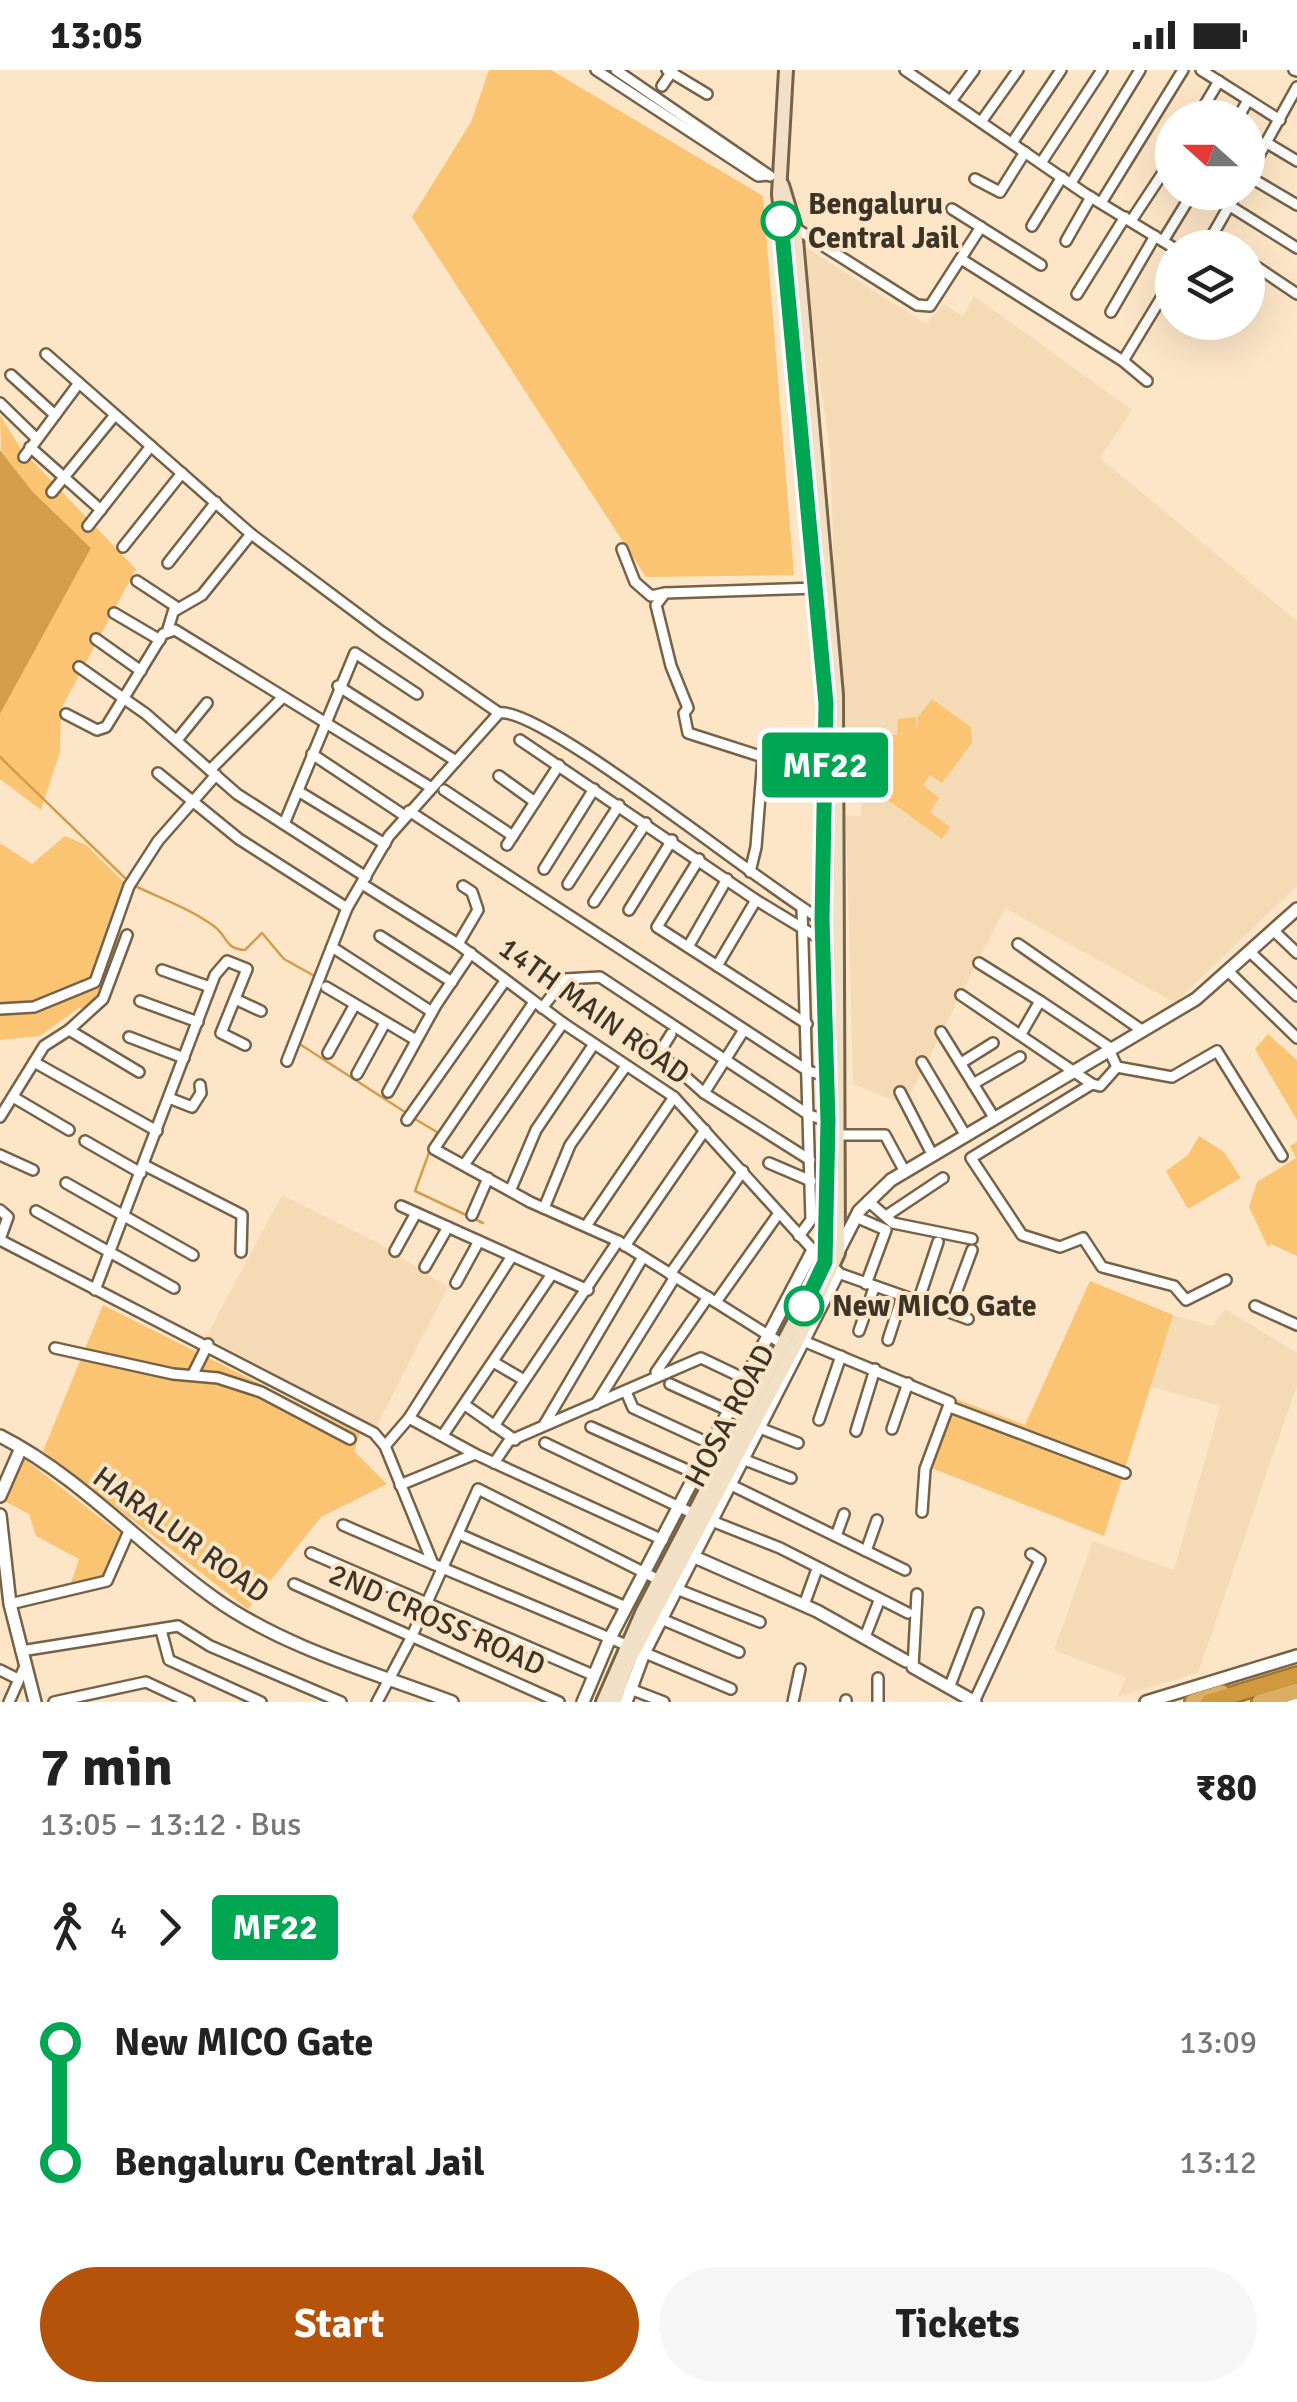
<!DOCTYPE html>
<meta charset="utf-8">
<style>
body{margin:0;font-family:Signika,sans-serif;background:#f6f6f6;color:#222;height:100vh;display:flex;flex-direction:column;font-size:38px;white-space:nowrap}
*{box-sizing:border-box;margin:0}
p{font-size:32px;color:#767676}
.icon{flex:none;width:55px;height:55px;fill:none;stroke:currentColor;stroke-width:2;stroke-linecap:round;stroke-linejoin:round}
.map{position:relative;height:1632px;overflow:hidden}
.panel{display:flex;flex-direction:column;background:#fff;flex:1}
.panel>*{flex:none}
.badge{padding:0 20px;border-radius:8px;font-size:35px;line-height:65px}
.needle{width:65px;rotate:291deg}
.tools{position:absolute;left:1155px;top:30px;display:grid;gap:20px}
.tools a{display:grid;place-items:center;width:110px;height:110px;border-radius:50%;background:#fff;box-shadow:0 10px 40px #0002;font-size:50px}
.map>.badge{position:absolute;translate:-50% -50%;box-shadow:0 0 0 5px #fff}
.legs{display:flex;align-items:center;gap:15px;height:110px;padding:0 40px;font-size:32px}
.legs p{margin-inline-start:auto}
.headline{display:flex;align-items:center;justify-content:space-between;height:170px;padding:0 40px}
h1{font-size:55px;font-weight:800;line-height:75px}
.action{display:flex;gap:20px;margin-top:auto;padding:20px 40px}
.action a{flex:1;height:115px;border-radius:60px;background:#b45309;color:#fff;font-size:40px;font-weight:800;line-height:115px;text-align:center}
.action a+a{background:#f6f6f6;color:#222}
ul{padding:0 40px;list-style:none}
li{display:flex;align-items:center;gap:35px;height:120px;font-size:38px}
li i{display:grid;place-items:center;width:15px;height:100%;margin:0 12px;background:currentColor}
li i::after{content:'';width:25px;height:25px;margin:-12px;border:8px solid;border-radius:50%;background:#fff}
li p{margin-inline-start:auto}
li:first-child i{background:linear-gradient(#0000 50%,currentColor 0)}
li:last-child i{background:linear-gradient(currentColor 50%,#0000 0)}
.status{display:flex;justify-content:space-between;align-items:center;height:70px;padding:0 50px;background:#fff;direction:ltr}
.status svg{height:28px;fill:currentColor}
.map>svg:first-child{display:block}
.built{fill:#f5dbb5}
.green{fill:#fac472}
.water{fill:#d39e4c}
.lines{fill:none;stroke-linecap:round;stroke-linejoin:round}
.stream{stroke:#d39e4c;stroke-width:2.5}
.minor-casing{stroke:#766247;stroke-width:14}
.tertiary-casing{stroke:#766247;stroke-width:16}
.secondary-casing{stroke:#766247;stroke-width:18}
.trunk-casing{stroke:#9d7636;stroke-width:20}
.motorway-casing{stroke:#9d7636;stroke-width:20}
.minor{stroke:#fff;stroke-width:9}
.tertiary{stroke:#fff;stroke-width:11}
.secondary{stroke:#f1e0c5;stroke-width:12}
.trunk{stroke:#daae64;stroke-width:15}
.motorway{stroke:#d1993d;stroke-width:15}
.line-1-casing{stroke:#fff;stroke-width:22}
.line-1{stroke:#00a651;stroke-width:15}
.stop-1-dot{fill:#fff;stroke:#00a651;stroke-width:5}
.labels{text-anchor:middle;dominant-baseline:central;stroke-width:8;stroke-linejoin:round;paint-order:stroke}
.stop-label{font-size:30px;font-weight:bold;fill:#3d3428;stroke:#fde6c7;text-anchor:start}
.street-label{font-size:30px;fill:#3d3428;stroke:#fde6c7}
</style>
<div class="status"><b>13:05</b><svg viewBox="0 0 49 12"><path d="M0 12V9h3v3zM5 12V6h3v6zM10 12V3h3v9zM15 12V0h3v12zM26 1h20v11H26zM47 4h2v5h-2z"/></svg></div>
<div class="map">
<svg width="1297" height="1632" viewBox="0 0 1297 1632">
<rect width="100%" height="100%" fill="#fde6c7"/>
<g class="built">
<polygon points="801,174 926,254 944,234 963,246 974,226 1132,340 1100,388 1297,551 1297,816 1175,933 1005,838 905,1035 853,1014 846,745 861,746 862,707 841,704 830,381"/>
<polygon points="282,1125 378,1173 448,1217 376,1357 206,1267"/>
<polygon points="1225,1239 1297,1283 1297,1315 1198,1603 1117,1627 1126,1608 1054,1580 1093,1471 1174,1500 1220,1336 1150,1316 1173,1245 1213,1256"/>
</g>
<g class="green">
<polygon points="489,0 551,0 763,126 794,505 646,507 412,147 471,52"/>
<polygon points="0,345 21,379 136,499 61,639 60,682 41,740 0,709 0,644 91,478 32,421 1,381"/>
<polygon points="932,629 971,657 972,673 942,713 930,705 923,715 939,728 930,742 950,757 942,769 867,715 869,666 897,665 898,649 916,647 916,659 918,647"/>
<polygon points="65,766 86,775 132,820 108,904 91,937 79,938 40,966 0,970 0,773 32,794"/>
<polygon points="1268,964 1297,990 1297,1050 1255,979"/>
<polygon points="1199,1066 1224,1082 1241,1108 1188,1139 1166,1101 1188,1085"/>
<polygon points="1297,1072 1297,1186 1271,1174 1268,1177 1249,1137 1257,1112 1296,1088 1290,1076"/>
<polygon points="1090,1211 1173,1245 1104,1466 924,1395 951,1327 1025,1355"/>
<polygon points="103,1235 360,1364 354,1381 387,1414 321,1447 248,1539 43,1381"/>
<polygon points="22,1387 121,1464 105,1506 70,1516 79,1489 36,1466 29,1444 4,1431"/>
</g>
<polygon class="water" points="0,380 32,421 91,478 0,644"/>
<g class="lines">
<g class="stream">
<polyline points="0,687 127,810"/>
<path d="M133,815C160,828 191,839 215,857C228,867 225,879 245,880L262,863L284,889L318,908"/>
<polyline points="298,973 408,1044"/>
<polyline points="415,1049 437,1062 433,1073"/>
<polyline points="430,1080 415,1121 483,1153"/>
</g>
<defs>
<g id="minor">
<polyline points="596,0 758,106 768,105"/>
<polyline points="616,0 770,106"/>
<polyline points="667,0 707,24"/>
<polyline points="905,0 1084,123 1174,178"/>
<polyline points="1201,0 1280,50"/>
<polyline points="1294,0 1297,1"/>
<polyline points="662,16 673,0"/>
<polyline points="951,31 974,0"/>
<polyline points="1197,48 1219,11"/>
<polyline points="1238,48 1248,30"/>
<polyline points="981,52 1018,0"/>
<polyline points="1012,73 1061,0"/>
<polyline points="1267,73 1297,91"/>
<polyline points="1041,93 1102,0"/>
<polyline points="1248,105 1297,17"/>
<polyline points="1248,106 1297,135"/>
<polyline points="975,109 1000,122 1025,82"/>
<polyline points="1071,113 1140,0"/>
<polyline points="1101,133 1183,0"/>
<polyline points="1230,136 1297,178"/>
<polyline points="952,139 1041,195"/>
<polyline points="1131,151 1172,89"/>
<polyline points="1032,156 1062,107"/>
<polyline points="795,158 917,235 930,236 981,157"/>
<polyline points="1211,167 1227,178"/>
<polyline points="1066,171 1091,127"/>
<polyline points="1163,171 1193,122"/>
<polyline points="1205,178 1237,122"/>
<polyline points="961,189 1123,291 1172,210"/>
<polyline points="1248,191 1297,224"/>
<polyline points="1077,224 1125,147"/>
<polyline points="1111,242 1155,166"/>
<polyline points="46,284 251,464 382,562 499,643"/>
<polyline points="1123,291 1147,311"/>
<polyline points="11,305 55,345"/>
<polyline points="0,333 37,369"/>
<polyline points="30,377 101,440"/>
<polyline points="24,387 79,313"/>
<polyline points="52,422 115,345"/>
<polyline points="88,456 151,376"/>
<polyline points="123,477 182,403"/>
<polyline points="622,479 635,512 651,526 665,523"/>
<polyline points="168,493 216,432"/>
<polyline points="137,511 175,536 168,559"/>
<polyline points="176,540 202,525 251,464"/>
<polyline points="114,543 160,570"/>
<polyline points="96,569 141,601"/>
<polyline points="79,597 146,644 237,724 366,807"/>
<polyline points="338,616 456,691"/>
<polyline points="66,644 97,660 106,657 163,564 175,560 430,717"/>
<polyline points="177,670 207,633"/>
<polyline points="520,670 756,830 822,870"/>
<polyline points="312,684 405,746"/>
<polyline points="763,687 825,696"/>
<polyline points="210,700 282,628"/>
<polyline points="158,703 239,769 347,838"/>
<polyline points="499,706 535,732"/>
<polyline points="444,720 513,766"/>
<polyline points="298,721 385,774"/>
<polyline points="409,741 808,1001 827,1006"/>
<polyline points="284,754 355,583 417,624"/>
<polyline points="507,775 559,695"/>
<polyline points="699,789 657,857 807,954"/>
<polyline points="544,799 594,719"/>
<polyline points="750,802 756,777 763,687 688,663 684,643 688,638 671,596 656,535 665,523 817,518"/>
<polyline points="362,814 458,874 563,953 674,1027 813,1180"/>
<polyline points="568,814 619,735"/>
<polyline points="594,832 646,753"/>
<polyline points="629,840 672,770"/>
<polyline points="1274,861 1297,883"/>
<polyline points="380,866 452,912"/>
<polyline points="458,874 478,840 472,822 463,816"/>
<polyline points="1018,874 1143,961"/>
<polyline points="332,877 432,942"/>
<polyline points="688,877 727,809"/>
<polyline points="1250,882 1297,926"/>
<polyline points="979,893 1040,931 1021,964"/>
<polyline points="717,896 756,830"/>
<polyline points="162,900 210,917"/>
<polyline points="1229,902 1297,968"/>
<polyline points="326,917 416,970"/>
<polyline points="961,925 1092,1014 1100,1016 1117,997 1109,980"/>
<polyline points="235,929 261,941"/>
<polyline points="140,931 198,952"/>
<polyline points="1040,931 1112,979"/>
<polyline points="534,932 434,1079 530,1132 618,1171 784,1275"/>
<polyline points="542,938 565,909 600,907 809,1045 828,1051"/>
<polyline points="0,939 34,937 95,912 129,816 158,771 216,705"/>
<polyline points="69,960 103,929 127,865"/>
<polyline points="941,962 995,1049"/>
<polyline points="129,967 184,988"/>
<polyline points="641,967 704,1023 810,1090"/>
<polyline points="328,983 354,936"/>
<polyline points="658,985 671,964"/>
<path d="M287,991L347,838L389,766L499,643C541,635 767,820 822,850"/>
<polyline points="34,992 157,1061"/>
<polyline points="922,992 966,1066"/>
<polyline points="961,993 993,973"/>
<polyline points="1117,997 1172,1007 1217,981 1282,1086"/>
<polyline points="357,1004 385,953"/>
<polyline points="973,1014 1020,987"/>
<polyline points="1092,1014 971,1088 1022,1165 1060,1177 1083,1168 1102,1197 1174,1216 1186,1230 1226,1210"/>
<polyline points="388,1022 436,935 471,883"/>
<polyline points="900,1022 933,1086"/>
<polyline points="704,1023 744,960"/>
<polyline points="13,1027 69,1060"/>
<polyline points="169,1028 192,1037 201,1023 200,1015"/>
<polyline points="0,1047 44,976 69,960 139,1002"/>
<polyline points="407,1050 505,911"/>
<polyline points="838,1065 885,1065 905,1102"/>
<polyline points="85,1071 141,1103"/>
<polyline points="0,1085 33,1100"/>
<polyline points="769,1093 811,1111"/>
<polyline points="144,1095 242,1145 241,1182"/>
<polyline points="464,1095 563,953"/>
<polyline points="66,1113 193,1185"/>
<polyline points="511,1119 536,1060 594,974"/>
<polyline points="868,1131 893,1153 972,1169"/>
<polyline points="401,1136 588,1220"/>
<polyline points="544,1138 570,1075 626,996"/>
<polyline points="0,1140 8,1147 0,1169"/>
<polyline points="36,1141 174,1218"/>
<polyline points="472,1145 488,1108"/>
<polyline points="886,1146 943,1108"/>
<polyline points="856,1147 886,1160 866,1214"/>
<polyline points="586,1156 674,1027"/>
<polyline points="799,1166 811,1150 802,839"/>
<polyline points="0,1170 374,1363 385,1376 433,1494 731,1619"/>
<polyline points="625,1176 705,1060"/>
<polyline points="395,1181 416,1143"/>
<polyline points="425,1197 448,1157"/>
<polyline points="838,1203 949,1242"/>
<polyline points="670,1204 743,1101"/>
<polyline points="456,1213 479,1171"/>
<polyline points="95,1220 215,905 227,891 247,899 221,963 245,975"/>
<polyline points="716,1232 779,1143"/>
<polyline points="918,1232 938,1172"/>
<polyline points="1255,1236 1297,1255"/>
<polyline points="968,1249 949,1242 972,1180"/>
<polyline points="859,1261 874,1218"/>
<polyline points="801,1270 950,1332 925,1399 922,1442"/>
<polyline points="888,1270 902,1227"/>
<polyline points="55,1278 173,1304 218,1308 261,1322 350,1369"/>
<polyline points="495,1293 524,1310"/>
<polyline points="656,1302 708,1227"/>
<polyline points="193,1304 208,1274"/>
<polyline points="670,1314 745,1348"/>
<polyline points="627,1324 633,1338 728,1382"/>
<polyline points="596,1334 675,1207"/>
<polyline points="465,1335 515,1370"/>
<polyline points="950,1337 1125,1403"/>
<polyline points="409,1348 475,1384 663,1470"/>
<polyline points="819,1350 841,1286"/>
<polyline points="544,1355 643,1187"/>
<polyline points="494,1356 618,1171"/>
<polyline points="591,1357 712,1411"/>
<polyline points="762,1359 798,1373"/>
<polyline points="892,1359 908,1313"/>
<polyline points="856,1361 875,1299"/>
<polyline points="443,1365 552,1204"/>
<polyline points="545,1373 694,1444 780,1478 908,1543"/>
<polyline points="385,1376 409,1348 512,1186"/>
<polyline points="745,1390 791,1408"/>
<polyline points="494,1393 509,1371 701,1288 762,1317"/>
<polyline points="725,1412 866,1481"/>
<polyline points="400,1415 475,1384"/>
<polyline points="877,1450 866,1481 905,1500"/>
<polyline points="343,1455 433,1494"/>
<polyline points="459,1464 626,1537"/>
<polyline points="836,1466 844,1444"/>
<polyline points="311,1483 593,1605"/>
<polyline points="294,1514 559,1632"/>
<polyline points="674,1518 760,1552"/>
<polyline points="10,1534 107,1511 129,1461"/>
<polyline points="804,1535 817,1499"/>
<polyline points="659,1548 739,1582"/>
<polyline points="161,1560 169,1590 261,1632"/>
<polyline points="865,1567 879,1531"/>
<polyline points="21,1581 178,1556 210,1576 341,1632"/>
<polyline points="913,1597 917,1524"/>
<polyline points="0,1600 18,1609"/>
<polyline points="625,1617 664,1632"/>
<polyline points="949,1618 978,1543"/>
<polyline points="846,1630 846,1632"/>
<polyline points="9,1632 25,1596"/>
<polyline points="54,1632 146,1612 189,1632"/>
<polyline points="377,1632 411,1568 478,1419 659,1510"/>
<polyline points="793,1632 800,1599"/>
<polyline points="878,1632 878,1608"/>
<polyline points="974,1632 1040,1490 1031,1484"/>
</g>
<g id="tertiary">
<polyline points="838,1182 859,1141 891,1110 1196,929 1297,839"/>
<path d="M0,1366C79,1406 142,1477 214,1528C284,1578 373,1602 452,1632"/>
<polyline points="0,1426 21,1378"/>
<polyline points="0,1445 10,1534 35,1632"/>
<polyline points="690,1485 817,1541 906,1591"/>
<polyline points="913,1597 975,1632"/>
<polyline points="583,1632 610,1568 813,1180 838,1203 835,1209 644,1583 626,1632"/>
<polyline points="1146,1632 1297,1586"/>
<polyline points="1292,1632 1297,1630"/>
</g>
<g id="secondary">
<polyline points="603,1632 643,1541 825,1193 828,1051 822,850 826,634 779,124 786,0"/>
<polyline points="614,1632 628,1593 799,1268 838,1183 836,625 795,158 782,115"/>
</g>
<g id="trunk">
<polyline points="1193,1632 1222,1623"/>
<polyline points="1260,1632 1297,1621"/>
</g>
<polyline id="motorway" points="1209,1632 1297,1605"/>
</defs>
<use href="#minor" class="minor-casing"/>
<use href="#tertiary" class="tertiary-casing"/>
<use href="#secondary" class="secondary-casing"/>
<use href="#trunk" class="trunk-casing"/>
<use href="#motorway" class="motorway-casing"/>
<use href="#minor" class="minor"/>
<use href="#tertiary" class="tertiary"/>
<use href="#secondary" class="secondary"/>
<use href="#trunk" class="trunk"/>
<use href="#motorway" class="motorway"/>
</g>
<g class="lines">
<defs>
<polyline id="line-1" points="781,151 826,634 822,850 828,1051 825,1192 804,1236"/>
</defs>
<use href="#line-1" class="line-1-casing"/>
<use href="#line-1" class="line-1"/>
</g>
<g class="stop-1-dot">
<circle cx="781" cy="151" r="18"/>
<circle cx="804" cy="1236" r="18"/>
</g>
<g class="labels">
<g class="stop-label">
<text x="808" y="134">Bengaluru<tspan x="808" dy="34">Central Jail</tspan></text>
<text x="832" y="1236">New MICO Gate</text>
</g>
<g class="street-label">
<text transform="translate(594 941) rotate(36)">14TH MAIN ROAD</text>
<text transform="translate(730 1346) rotate(-62)">HOSA ROAD</text>
<text transform="translate(181 1465) rotate(36)">HARALUR ROAD</text>
<text transform="translate(437 1550) rotate(24)">2ND CROSS ROAD</text>
</g>
</g>
</svg>
<div class="tools">
<a><svg class="needle" viewBox="-14 -14 28 28"><path d="M0-13l5 13h-10z" fill="#e53935"/><path d="M0 13l5-13h-10z" fill="#767676"/></svg></a>
<a><svg class="icon" aria-label="layers" viewBox="0 0 24 24"><path d="M12 4l9 5-9 5-9-5zM3 14l9 5 9-5"/></svg></a>
</div>
<b class="badge" style="left:825px;top:695px;background:#00a651;color:#fff">MF22</b>
</div>
<section class="panel">
<div class="headline"><div><h1>7 min</h1><p>13:05 – 13:12 · Bus</p></div><b>₹80</b></div>
<div class="legs"><svg class="icon" aria-label="walk" viewBox="0 0 24 24"><circle cx="13" cy="4" r="2"/><path d="M13 8l-2 6 4 7M11 14l-3 7M7 12l3-4h3l4 4"/></svg>4<svg class="icon" aria-label="forward" viewBox="0 0 24 24"><path d="M9 5l7 7-7 7"/></svg><b class="badge" style="background:#00a651;color:#fff">MF22</b></div>
<ul>
<li><i style="color:#00a651"></i><b>New MICO Gate</b><p>13:09</p></li>
<li><i style="color:#00a651"></i><b>Bengaluru Central Jail</b><p>13:12</p></li>
</ul>
<div class="action"><a>Start</a><a>Tickets</a></div>
</section>
